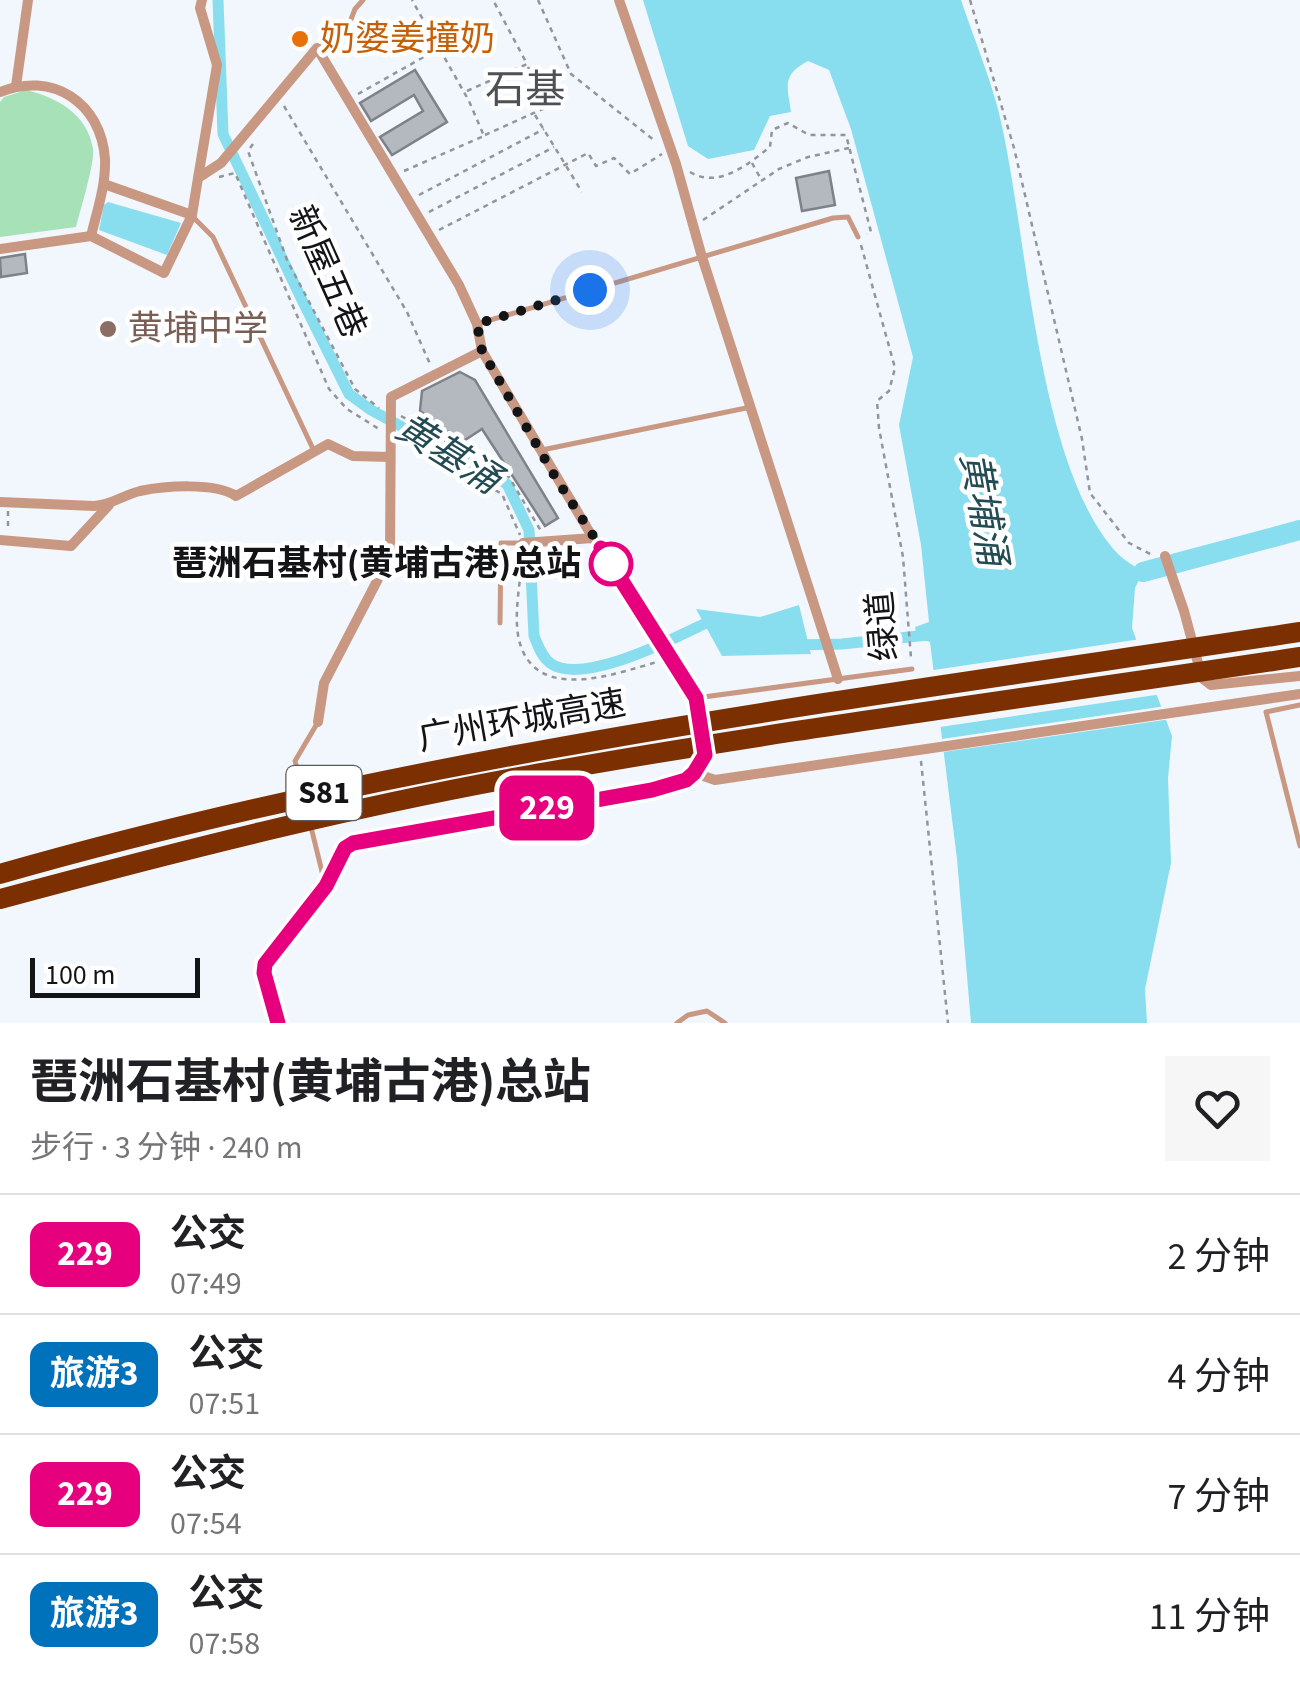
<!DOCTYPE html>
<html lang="zh">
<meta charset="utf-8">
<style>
body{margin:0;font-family:"Source Sans 3","Noto Sans SC",sans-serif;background:#f6f6f6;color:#202124;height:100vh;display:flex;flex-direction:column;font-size:38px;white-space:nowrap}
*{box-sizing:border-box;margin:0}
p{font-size:32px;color:#757577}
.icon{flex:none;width:55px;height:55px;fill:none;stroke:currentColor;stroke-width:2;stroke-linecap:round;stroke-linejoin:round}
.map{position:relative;height:1023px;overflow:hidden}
.side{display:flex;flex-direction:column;background:#fff;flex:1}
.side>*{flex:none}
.badge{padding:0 20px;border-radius:15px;font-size:35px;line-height:65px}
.scale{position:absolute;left:30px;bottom:25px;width:170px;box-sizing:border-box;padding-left:10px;border:5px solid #131416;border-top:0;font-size:28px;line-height:35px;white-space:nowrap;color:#131416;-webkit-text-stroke:8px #fff;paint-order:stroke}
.you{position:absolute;width:50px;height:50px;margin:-25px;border:8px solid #fff;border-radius:50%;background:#1a73e8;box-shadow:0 0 0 15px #1a73e833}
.map>.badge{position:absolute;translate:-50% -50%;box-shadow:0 0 0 5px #fff}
.round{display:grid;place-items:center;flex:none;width:105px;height:105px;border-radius:0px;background:#f6f6f6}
.headline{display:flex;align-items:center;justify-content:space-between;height:170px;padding:0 30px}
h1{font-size:48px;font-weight:700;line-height:75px}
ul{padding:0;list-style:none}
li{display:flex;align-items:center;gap:30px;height:120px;padding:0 30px;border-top:2px solid #e0e0e0}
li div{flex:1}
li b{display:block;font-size:38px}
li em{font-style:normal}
li .badge{min-width:110px;font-weight:700;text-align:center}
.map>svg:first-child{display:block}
.green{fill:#a6e1b8}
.water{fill:#88ddef}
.pier{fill:#f2f7fd}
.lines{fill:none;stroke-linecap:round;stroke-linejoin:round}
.canal{stroke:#88ddef;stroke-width:11}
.river{stroke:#88ddef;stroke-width:20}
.building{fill:#b4b9bf;stroke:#7e8288;stroke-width:2.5}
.path{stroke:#929599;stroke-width:2.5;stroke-dasharray:5 5;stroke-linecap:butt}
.lane{stroke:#c99883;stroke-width:5}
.street{stroke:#c99883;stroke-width:10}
.highway{stroke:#7c3001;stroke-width:20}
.line-casing{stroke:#fff;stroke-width:22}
.line{stroke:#e6007e;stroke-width:15}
.walk{stroke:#131416;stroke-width:10;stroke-dasharray:0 18}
.food-dot{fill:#e8710a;stroke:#fff;stroke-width:4}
.education-dot{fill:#8d6e63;stroke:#fff;stroke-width:4}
.stop-dot{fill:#fff;stroke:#e6007e;stroke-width:5}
.labels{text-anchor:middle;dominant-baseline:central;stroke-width:9;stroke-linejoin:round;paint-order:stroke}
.shield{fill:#fff;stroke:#5a5a5c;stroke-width:2.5}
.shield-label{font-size:32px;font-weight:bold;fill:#131416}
.food-label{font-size:35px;fill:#c56008;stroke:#fff;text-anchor:start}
.street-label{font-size:35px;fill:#131416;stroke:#fff}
.education-label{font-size:35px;fill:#785e54;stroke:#fff;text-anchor:start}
.stop-label{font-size:35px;font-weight:bold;fill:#131416;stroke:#fff;text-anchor:end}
.water-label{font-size:38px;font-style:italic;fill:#234b53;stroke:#fff}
.quarter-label{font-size:40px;fill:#4d5156;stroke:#fff}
</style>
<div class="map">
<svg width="1300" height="1023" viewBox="0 0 1300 1023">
<rect width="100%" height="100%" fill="#f2f7fd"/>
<path class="green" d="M26,90C56,97 88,114 93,149C95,163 80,211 76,227L0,237V102L4,97Z"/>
<g class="water">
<path d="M643,0H961C973,36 988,72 998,109C1028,228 1035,466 1118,554C1125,561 1135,566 1143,572L1135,588L1132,628L1172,736L1168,778L1171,863L1145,989L1147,1023H971L957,859L930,642L917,638L915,627L929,622L921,545L899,425L913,357L851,129L829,70L808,61C782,75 787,85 791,112L770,116L754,150L708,159L688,146Z"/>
<polygon points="108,202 181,223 167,255 99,230 104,205"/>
<polygon points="799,605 811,654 722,656 696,609 760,617"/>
</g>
<g class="pier">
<polygon points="1141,639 1162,694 933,728 927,671"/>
<polygon points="1166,706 1171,719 936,753 935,740"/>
</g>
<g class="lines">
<g class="canal">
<path d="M218,0L223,134L301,298L349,394L371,410L507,484L529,530L534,636C538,645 541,656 550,663C582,687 674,638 706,623L716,626"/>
<polyline points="797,645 842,644 928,635"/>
</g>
<polyline class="river" points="1143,572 1300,530"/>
</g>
<g class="building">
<polygon points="415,70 447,122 392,155 380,137 423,111 414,95 371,121 360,103"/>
<polygon points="829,171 835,205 802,211 796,178"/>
<polygon points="25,254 27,273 1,277 0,258"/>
<polygon points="460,372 475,380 558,518 545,526 482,429 462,442 420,411 422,391"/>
</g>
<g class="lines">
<g class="path">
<polyline points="538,0 571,74 655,141"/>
<polyline points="970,0 1014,148 1082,439 1090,493 1129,543 1154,556"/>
<polyline points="467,91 527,64 493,0"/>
<polyline points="358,94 438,49"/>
<polyline points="284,106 407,312 430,364"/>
<polyline points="535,115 582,192"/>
<polyline points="485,135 547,107 528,67"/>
<polyline points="253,144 248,151 287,260 355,389 379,408"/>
<polyline points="752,163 762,181"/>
<polyline points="404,171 484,136 469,101 412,0"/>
<path d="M690,172C718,189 747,165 770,147L772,130L788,123L809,135H846L871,232L867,234"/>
<polyline points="219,177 235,173 329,389 347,409 379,429"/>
<polyline points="419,195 544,129"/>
<polyline points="429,212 554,147"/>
<polyline points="703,220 779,169 808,157 849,148"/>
<polyline points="439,230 588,153 596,166 614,158 630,174 662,154"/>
<polyline points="861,245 895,368 889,391 877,401 879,428 903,557 911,658"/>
<polyline points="401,416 509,477 541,531"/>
<polyline points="399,437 502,494 520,535"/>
<polyline points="8,511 8,528"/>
<path d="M523,552C521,579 513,614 519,640C535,704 614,674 657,662"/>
<polyline points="921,761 948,1023"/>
</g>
<g class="lane">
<polyline points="317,48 345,35 355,9 363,0"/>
<polyline points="194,218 213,237 314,451"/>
<polyline points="477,324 833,218 848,217 858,237"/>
<polyline points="542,450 751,407"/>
<polyline points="500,623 501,543 523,543"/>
<polyline points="696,698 912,669"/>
<polyline points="1300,705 1266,712 1300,846"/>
<polyline points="303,792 295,761 318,722"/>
<polyline points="311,827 325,884"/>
<polyline points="677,1023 688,1015 707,1011 725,1023"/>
</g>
<g class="street">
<polyline points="619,0 676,164 702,257 838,679"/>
<polyline points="16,86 28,0"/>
<path d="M0,92C52,71 101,102 105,159C106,185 97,211 91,236L0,249"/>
<polyline points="198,178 217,65 200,8 202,0"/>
<polyline points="104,184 192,215"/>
<polyline points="91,236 164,273 192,215 198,178 221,163 317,48 459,285 477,324 482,351 593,538 696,698 705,755 695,773 686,780 652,790 353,843 345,848 326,885 265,964 264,973 278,1023"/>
<path d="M0,502L94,506C112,505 123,495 140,491C164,486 215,482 236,496L328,444L353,456L390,457"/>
<polyline points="0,540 71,546 109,505"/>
<polyline points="523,543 593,538"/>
<polyline points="1165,556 1184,611 1202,678 1211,685 1300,676"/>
<polyline points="318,722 324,683 390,556 391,397 482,351"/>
<polyline points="695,773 715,780 1300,694"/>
</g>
<g class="highway">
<path d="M0,874C425,752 864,698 1300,632"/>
<path d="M0,899C175,852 351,807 530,775C785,729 1043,696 1300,657"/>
</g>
</g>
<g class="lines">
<defs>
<polyline id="line" points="278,1023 264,973 265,964 326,886 345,848 353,843 652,790 686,780 694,773 705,755 696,698 601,548"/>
</defs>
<use href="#line" class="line-casing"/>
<use href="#line" class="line"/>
<polyline class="walk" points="590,290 477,324 482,351 557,480 614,568 611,564"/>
</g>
<circle class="food-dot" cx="300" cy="39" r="10"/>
<circle class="education-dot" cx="108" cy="329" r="10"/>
<circle class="stop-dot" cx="611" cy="564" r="20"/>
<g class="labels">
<rect class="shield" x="286.5" y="766" width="75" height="54" rx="8"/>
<g class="shield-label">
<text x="324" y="793">S81</text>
</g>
<g class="food-label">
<text x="320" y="39">奶婆姜撞奶</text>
</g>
<g class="street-label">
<text transform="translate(327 272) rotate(66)">新屋五巷</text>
<text transform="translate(883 626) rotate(-95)">绿道</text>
<text transform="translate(522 721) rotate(-10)">广州环城高速</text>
</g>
<g class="education-label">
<text x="128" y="329">黄埔中学</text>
</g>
<g class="stop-label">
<text x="581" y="564">琶洲石基村(黄埔古港)总站</text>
</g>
<g class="water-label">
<text transform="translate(448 454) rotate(32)">黄基涌</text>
<text transform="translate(983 509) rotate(80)">黄埔涌</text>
</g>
<g class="quarter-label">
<text x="525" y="90">石基</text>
</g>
</g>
</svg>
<div class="scale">100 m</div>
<div class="you" style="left:590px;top:290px"></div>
<b class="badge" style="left:547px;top:808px;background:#e6007e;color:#fff">229</b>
</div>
<section class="side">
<div class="headline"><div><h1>琶洲石基村(黄埔古港)总站</h1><p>步行 · 3 分钟 · 240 m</p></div><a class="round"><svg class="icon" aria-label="heart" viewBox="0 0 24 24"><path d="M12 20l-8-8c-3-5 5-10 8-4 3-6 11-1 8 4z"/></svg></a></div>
<ul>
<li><span class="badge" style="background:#e6007e;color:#fff">229</span><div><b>公交</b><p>07:49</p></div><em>2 分钟</em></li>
<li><span class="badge" style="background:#0072bc;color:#fff">旅游3</span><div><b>公交</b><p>07:51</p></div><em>4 分钟</em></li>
<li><span class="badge" style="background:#e6007e;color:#fff">229</span><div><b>公交</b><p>07:54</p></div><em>7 分钟</em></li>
<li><span class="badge" style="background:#0072bc;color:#fff">旅游3</span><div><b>公交</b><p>07:58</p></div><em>11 分钟</em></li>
</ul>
</section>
